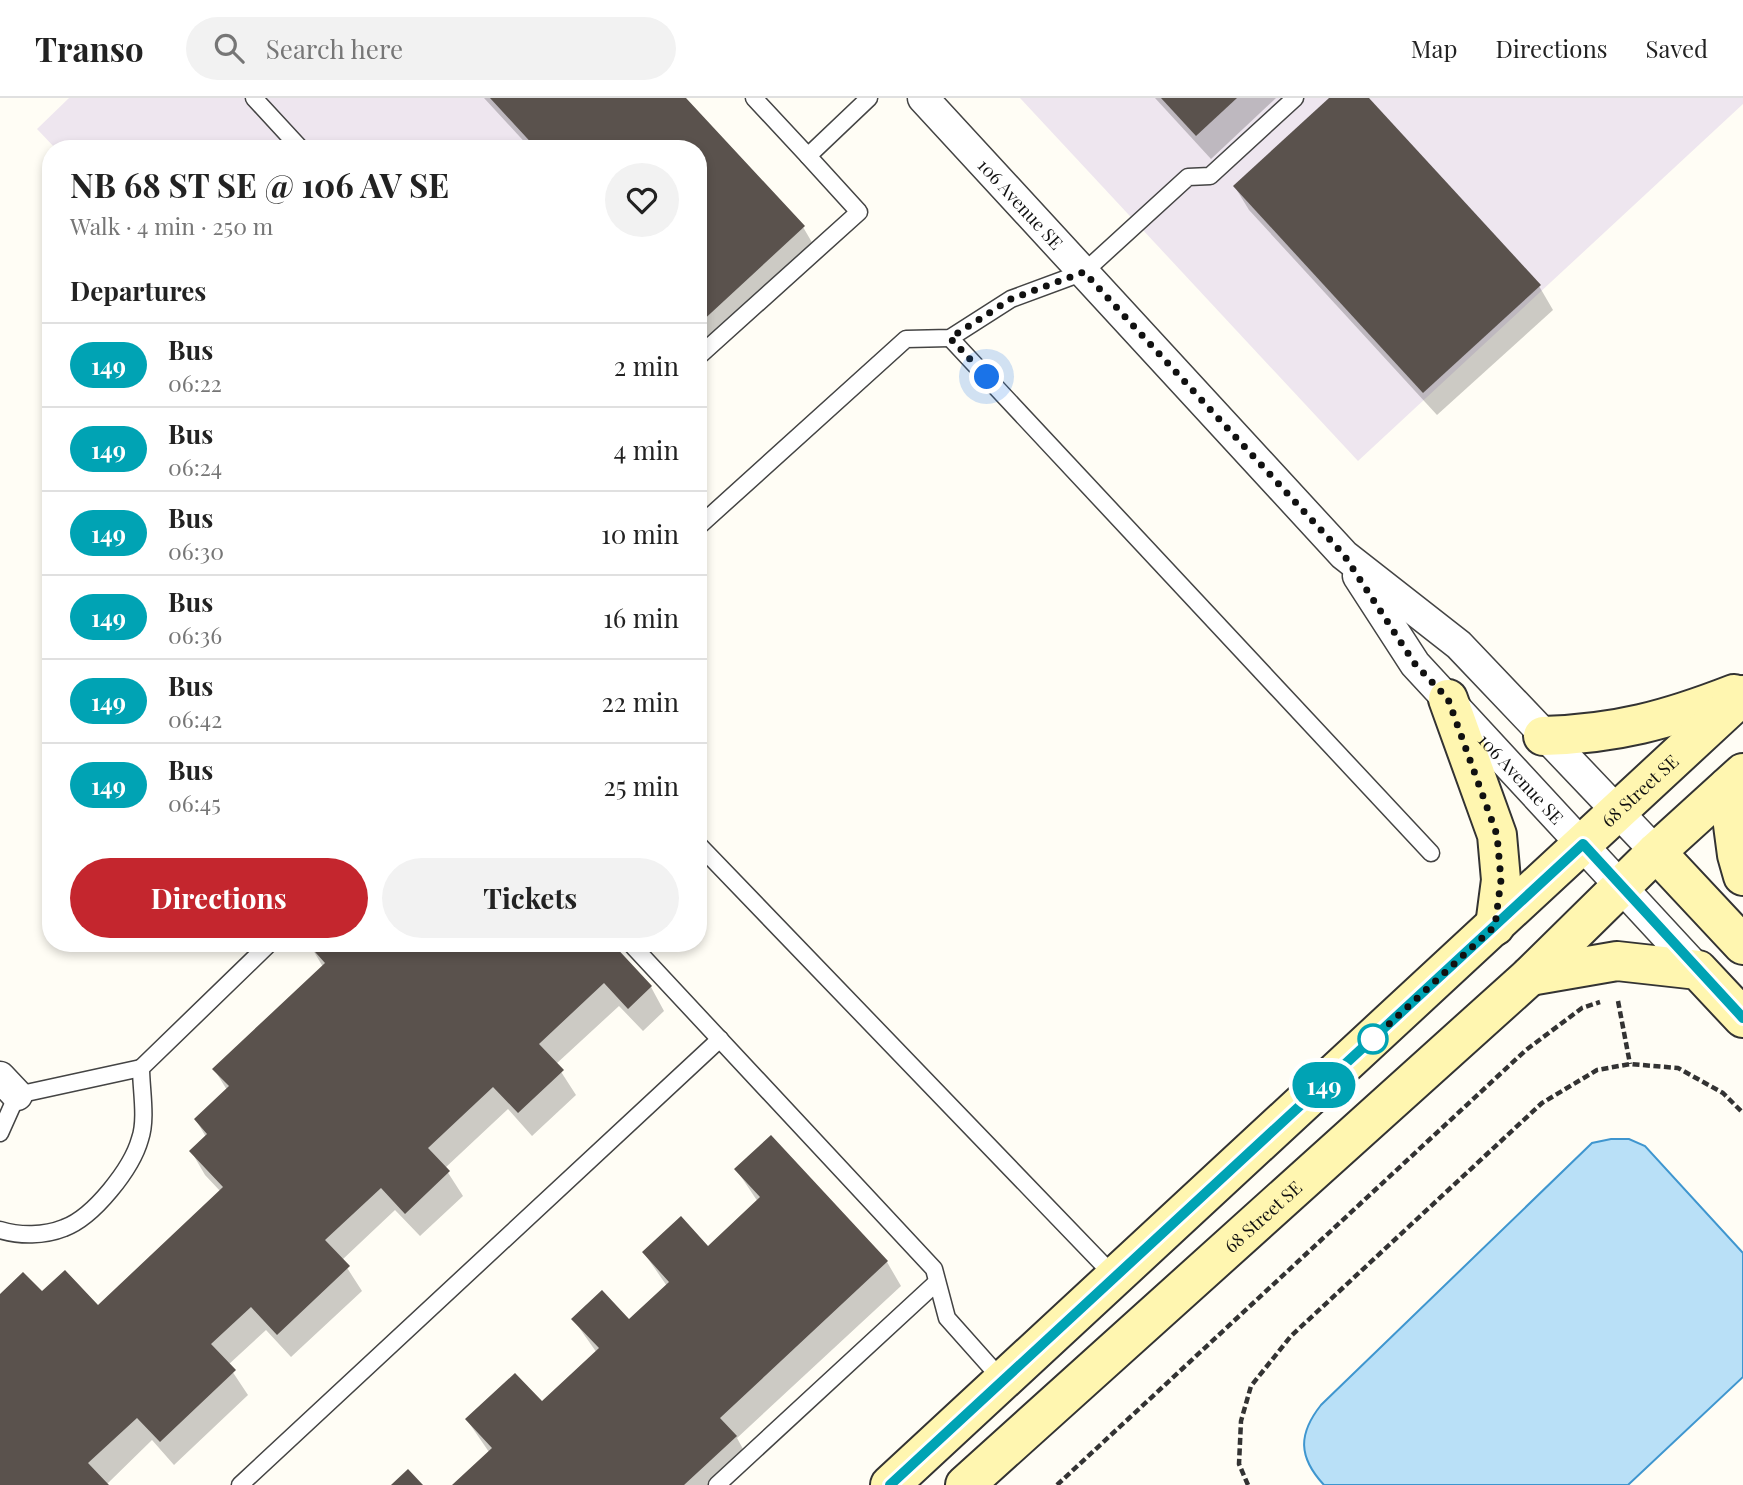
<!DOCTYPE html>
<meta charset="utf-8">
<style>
body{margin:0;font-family:"Playfair Display",serif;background:#f2f2f2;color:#222;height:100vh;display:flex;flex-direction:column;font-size:26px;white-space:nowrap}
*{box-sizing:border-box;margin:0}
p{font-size:23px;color:#767676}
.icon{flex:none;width:38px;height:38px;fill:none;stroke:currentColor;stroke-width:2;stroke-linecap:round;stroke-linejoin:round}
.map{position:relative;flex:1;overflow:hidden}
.details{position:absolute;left:42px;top:42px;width:665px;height:812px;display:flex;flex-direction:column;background:#fff;border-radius:28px;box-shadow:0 4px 10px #0003}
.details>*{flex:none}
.badge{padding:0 14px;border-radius:23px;font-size:24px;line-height:46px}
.you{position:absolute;width:35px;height:35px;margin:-18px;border:5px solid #fff;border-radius:50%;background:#1a73e8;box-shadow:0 0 0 10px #1a73e833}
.map>.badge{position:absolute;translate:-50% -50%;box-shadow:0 0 0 4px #fff}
h2{padding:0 28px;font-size:26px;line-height:63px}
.round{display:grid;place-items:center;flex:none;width:74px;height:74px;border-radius:37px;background:#f2f2f2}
.summary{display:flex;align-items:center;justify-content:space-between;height:119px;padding:0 28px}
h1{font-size:33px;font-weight:700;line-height:52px}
.primary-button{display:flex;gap:14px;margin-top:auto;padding:14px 28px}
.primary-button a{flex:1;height:80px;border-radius:42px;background:#c4262e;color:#fff;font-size:28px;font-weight:700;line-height:80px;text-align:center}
.primary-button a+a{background:#f2f2f2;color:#222}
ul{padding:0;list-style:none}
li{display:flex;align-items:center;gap:21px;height:84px;padding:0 28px;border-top:2px solid #e0e0e0}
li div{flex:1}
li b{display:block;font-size:26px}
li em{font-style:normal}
li .badge{min-width:77px;font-weight:700;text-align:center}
header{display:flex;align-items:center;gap:42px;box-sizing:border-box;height:98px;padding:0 35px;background:#fff;border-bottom:2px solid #e0e0e0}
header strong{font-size:33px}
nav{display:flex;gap:38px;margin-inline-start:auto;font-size:24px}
.search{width:490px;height:63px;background:#f2f2f2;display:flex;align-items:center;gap:18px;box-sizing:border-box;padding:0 24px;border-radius:38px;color:#767676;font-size:26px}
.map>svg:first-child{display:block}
.industrial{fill:#eee6ef}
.water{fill:#b9e0f7;stroke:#3f96cf;stroke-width:2}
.shadow{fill:#0003}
.building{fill:#5a524d}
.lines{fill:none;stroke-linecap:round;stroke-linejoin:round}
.lane-casing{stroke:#444;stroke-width:19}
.street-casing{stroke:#444;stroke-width:33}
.secondary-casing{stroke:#333;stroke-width:42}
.path{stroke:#333;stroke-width:4.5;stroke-dasharray:7 3.5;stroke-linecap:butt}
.lane{stroke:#fff;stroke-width:16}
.street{stroke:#fff;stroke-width:30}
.secondary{stroke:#fff6b0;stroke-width:38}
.line-casing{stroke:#fff;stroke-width:16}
.line{stroke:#00a3b4;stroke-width:10}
.walk{stroke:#111;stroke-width:7;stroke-dasharray:0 12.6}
.stop-dot{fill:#fff;stroke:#00a3b4;stroke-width:3.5}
.labels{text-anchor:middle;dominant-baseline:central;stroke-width:7;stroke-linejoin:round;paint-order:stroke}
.street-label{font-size:18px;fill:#111;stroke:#fff}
</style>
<header>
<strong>Transo</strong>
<div class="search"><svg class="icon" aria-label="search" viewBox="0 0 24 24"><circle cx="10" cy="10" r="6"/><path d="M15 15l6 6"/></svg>Search here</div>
<nav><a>Map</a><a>Directions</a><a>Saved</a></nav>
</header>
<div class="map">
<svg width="1743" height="1387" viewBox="0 0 1743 1387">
<rect width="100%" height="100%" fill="#fffdf5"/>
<g class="industrial">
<polygon points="69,0 595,0 543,51 56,51 37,31"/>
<polygon points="1020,0 1743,0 1743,6 1358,363"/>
</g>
<path class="water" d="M1611,1041H1629L1645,1048L1743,1155V1279L1628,1387H1324C1298,1359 1298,1336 1321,1307L1592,1045Z"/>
<g class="shadow">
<polygon points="484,0 683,0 803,129 817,153 714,248 698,232 698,51 531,51"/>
<polygon points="1155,0 1276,0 1211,61"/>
<polygon points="1332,0 1367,0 1539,188 1553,212 1437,317 1249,112 1235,89"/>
<polygon points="310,847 651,889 664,913 643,933 619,908 556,966 576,997 532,1038 508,1011 445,1070 463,1098 420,1138 395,1112 342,1162 362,1193 291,1259 266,1232 228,1267 248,1297 174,1367 152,1342 106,1387 0,1387 0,1198 42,1196 98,1210 221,1094 205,1077 191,1053 206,1039 196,1022 227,992 214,971 323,869"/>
<polygon points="736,1071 887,1164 901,1188 737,1340 749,1362 723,1387 454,1387 489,1354 467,1322 542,1306 597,1255 573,1221 629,1223 667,1188 644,1155 708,1150 758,1104"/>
</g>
<g class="building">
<polygon points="490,0 686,0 805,128 698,227 698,51 537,51"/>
<polygon points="1161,0 1237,0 1196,38"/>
<polygon points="1329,0 1369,0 1541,187 1423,295 1233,88"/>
<polygon points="307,845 612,845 652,888 628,911 604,885 539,946 564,972 518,1015 493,989 428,1050 450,1073 405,1116 381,1090 325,1142 350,1168 277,1237 251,1209 211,1246 236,1272 160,1344 137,1320 88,1365 109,1387 0,1387 0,1196 23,1174 42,1193 65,1172 98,1207 223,1089 189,1053 207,1036 194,1021 229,988 212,971 325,865"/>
<polygon points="771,1037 888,1163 720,1320 737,1338 684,1387 452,1387 492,1350 465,1321 515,1275 542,1303 599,1250 571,1221 602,1192 629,1221 669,1184 642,1154 681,1118 708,1148 760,1099 734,1071"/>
<polygon points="408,1371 423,1387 391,1387"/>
</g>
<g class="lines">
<defs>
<g id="lane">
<polyline points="254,0 301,51"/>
<polyline points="754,0 808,58"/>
<polyline points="950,240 1431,755"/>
<polyline points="698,259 859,114 808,58 869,0"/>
<polyline points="698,429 906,241 950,240 1011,201 1084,174 1188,79 1210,78 1295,0"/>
<polyline points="698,746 1116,1180"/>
<polyline points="630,845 934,1171 947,1220 1004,1284"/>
<polyline points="0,1035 17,997 141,970"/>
<path d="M0,1132C20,1138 44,1138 64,1130C94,1119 132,1070 140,1041C147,1021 141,991 141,970L270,845"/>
<polyline points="240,1387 720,941"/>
<polyline points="717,1387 937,1184"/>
</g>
<g id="street">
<path id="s1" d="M923,0L1344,457L1459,547L1656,754"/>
<path id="s2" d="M1358,478L1415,566L1698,872"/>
<polyline points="0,979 17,997"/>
</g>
<g id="secondary">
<polyline points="1448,601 1497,737 1501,782 1495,828"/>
<path d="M1543,638C1616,636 1667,622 1734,596"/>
<polyline points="1728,689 1737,757 1743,778"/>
<polyline points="1656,754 1743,847"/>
<polyline points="1530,878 1617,863 1698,872 1743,920"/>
<path id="s3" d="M890,1387L1743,597"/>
<path id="s4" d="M965,1387L1530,878L1656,754L1743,675"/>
</g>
</defs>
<use href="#lane" class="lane-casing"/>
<use href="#street" class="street-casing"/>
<use href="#secondary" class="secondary-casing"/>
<g class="path">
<polyline points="1618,903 1630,966"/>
<polyline points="1057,1387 1526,952 1582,910 1600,904"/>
<polyline points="1248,1387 1239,1366 1241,1323 1251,1288 1291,1238 1542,1005 1597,972 1630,966 1678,970 1723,995 1743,1015"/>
</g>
<use href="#lane" class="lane"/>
<use href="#street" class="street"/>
<use href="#secondary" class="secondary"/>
</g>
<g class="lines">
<defs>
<polyline id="line" points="890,1387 1583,746 1743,920"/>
</defs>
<use href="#line" class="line-casing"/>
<use href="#line" class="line"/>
<polyline class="walk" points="987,279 950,240 1011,201 1084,174 1344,457 1415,566 1448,601 1497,737 1501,782 1495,828 1373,941"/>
</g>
<circle class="stop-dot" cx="1373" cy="941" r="14"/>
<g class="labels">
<g class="street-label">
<text stroke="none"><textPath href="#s1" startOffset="144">106 Avenue SE</textPath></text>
<text stroke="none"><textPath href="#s2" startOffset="261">106 Avenue SE</textPath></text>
<text stroke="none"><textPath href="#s3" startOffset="1022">68 Street SE</textPath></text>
<text stroke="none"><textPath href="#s4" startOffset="401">68 Street SE</textPath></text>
</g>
</g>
</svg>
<div class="you" style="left:987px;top:279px"></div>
<b class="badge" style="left:1324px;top:987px;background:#00a3b4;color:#fff">149</b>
<section class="details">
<div class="summary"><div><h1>NB 68 ST SE @ 106 AV SE</h1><p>Walk · 4 min · 250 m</p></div><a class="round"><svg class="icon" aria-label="heart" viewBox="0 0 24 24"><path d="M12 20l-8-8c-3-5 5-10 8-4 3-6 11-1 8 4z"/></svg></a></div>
<h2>Departures</h2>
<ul>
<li><span class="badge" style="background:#00a3b4;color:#fff">149</span><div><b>Bus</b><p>06:22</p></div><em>2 min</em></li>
<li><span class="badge" style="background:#00a3b4;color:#fff">149</span><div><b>Bus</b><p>06:24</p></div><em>4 min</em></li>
<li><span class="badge" style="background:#00a3b4;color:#fff">149</span><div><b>Bus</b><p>06:30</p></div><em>10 min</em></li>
<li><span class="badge" style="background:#00a3b4;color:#fff">149</span><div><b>Bus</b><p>06:36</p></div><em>16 min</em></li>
<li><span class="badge" style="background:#00a3b4;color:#fff">149</span><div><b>Bus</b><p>06:42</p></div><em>22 min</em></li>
<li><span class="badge" style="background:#00a3b4;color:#fff">149</span><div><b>Bus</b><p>06:45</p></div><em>25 min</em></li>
</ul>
<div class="primary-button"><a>Directions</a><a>Tickets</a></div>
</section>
</div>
